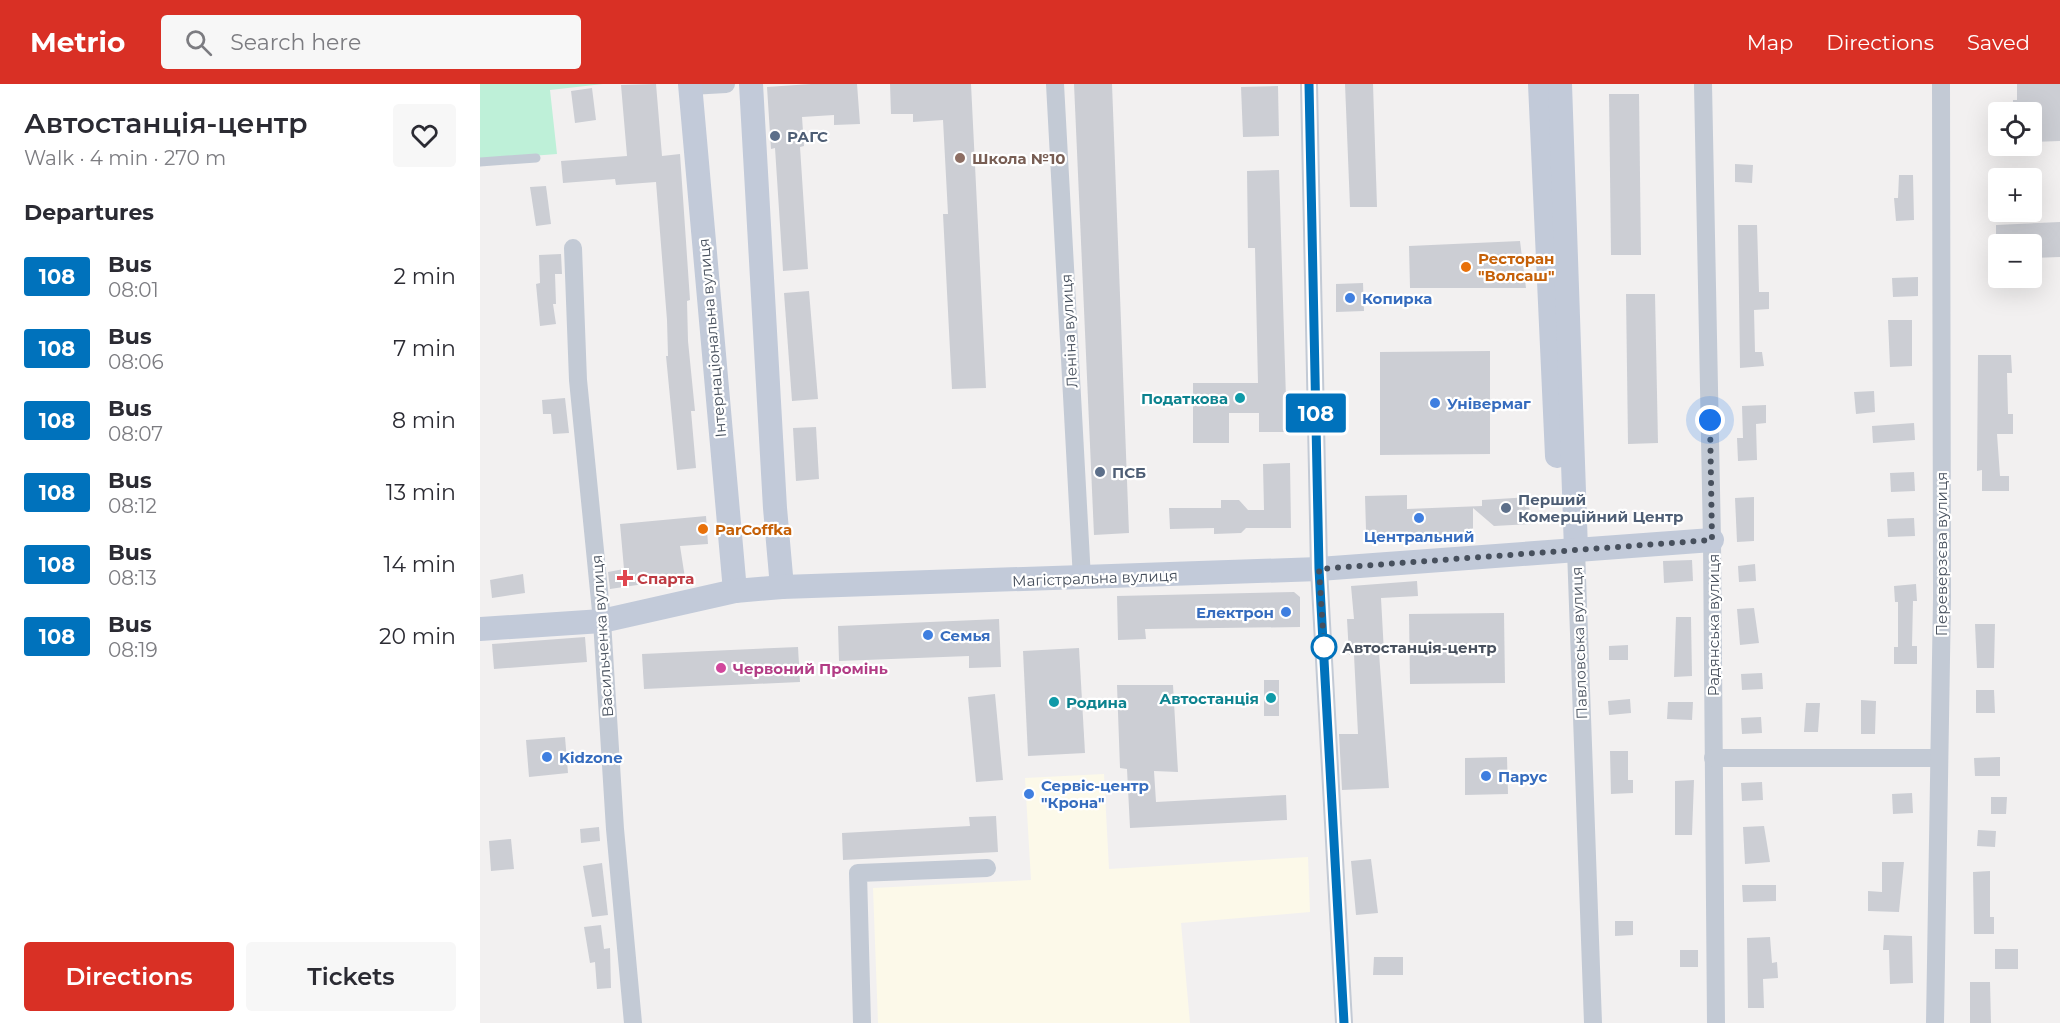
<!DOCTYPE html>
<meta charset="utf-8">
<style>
body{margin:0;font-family:Montserrat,sans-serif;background:#f7f7f7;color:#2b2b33;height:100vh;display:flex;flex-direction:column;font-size:22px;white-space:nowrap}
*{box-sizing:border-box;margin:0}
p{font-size:20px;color:#7c7c81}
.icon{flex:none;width:33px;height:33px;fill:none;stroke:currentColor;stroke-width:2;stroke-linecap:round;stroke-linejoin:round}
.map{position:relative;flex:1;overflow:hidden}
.details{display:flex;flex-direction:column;background:#fff;width:480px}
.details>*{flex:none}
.badge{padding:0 12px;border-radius:4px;font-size:21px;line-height:39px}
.fabs{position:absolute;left:1508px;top:18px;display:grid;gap:12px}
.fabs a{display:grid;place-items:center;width:54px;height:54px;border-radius:6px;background:#fff;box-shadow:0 6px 24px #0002;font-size:30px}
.you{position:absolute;width:30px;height:30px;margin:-15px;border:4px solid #fff;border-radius:50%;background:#1a73e8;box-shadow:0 0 0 9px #1a73e833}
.map>.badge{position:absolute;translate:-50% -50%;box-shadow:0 0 0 3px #fff}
h2{padding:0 24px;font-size:22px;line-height:54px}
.round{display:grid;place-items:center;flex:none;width:63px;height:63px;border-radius:6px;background:#f7f7f7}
.head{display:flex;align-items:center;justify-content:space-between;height:102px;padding:0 24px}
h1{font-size:28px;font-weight:600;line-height:45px}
.primary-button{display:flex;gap:12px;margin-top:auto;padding:12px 24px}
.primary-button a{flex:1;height:69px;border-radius:6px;background:#d93025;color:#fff;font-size:24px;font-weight:600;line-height:69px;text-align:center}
.primary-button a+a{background:#f7f7f7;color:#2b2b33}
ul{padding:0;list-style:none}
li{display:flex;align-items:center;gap:18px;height:72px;padding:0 24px}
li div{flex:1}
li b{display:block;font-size:22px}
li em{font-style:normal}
li .badge{min-width:66px;font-weight:700;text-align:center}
header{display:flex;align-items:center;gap:36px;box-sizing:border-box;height:84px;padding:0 30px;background:#d93025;color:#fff}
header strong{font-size:28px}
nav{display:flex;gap:33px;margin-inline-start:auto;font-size:21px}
.search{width:420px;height:54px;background:#f7f7f7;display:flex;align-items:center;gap:15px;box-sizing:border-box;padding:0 21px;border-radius:6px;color:#7c7c81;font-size:22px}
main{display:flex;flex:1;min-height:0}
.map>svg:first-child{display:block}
.commercial{fill:#fcf9e9}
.green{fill:#bef0d8}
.building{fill:#ccced4}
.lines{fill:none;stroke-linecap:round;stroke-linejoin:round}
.lane{stroke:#c3cad5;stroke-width:9}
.street{stroke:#c3cad5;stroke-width:18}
.secondary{stroke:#c2cad9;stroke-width:24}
.line-casing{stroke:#fff;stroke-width:14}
.line{stroke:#0072bc;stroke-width:9}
.walk{stroke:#47505d;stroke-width:6;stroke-dasharray:0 10.8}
.service-dot{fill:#5c6f8a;stroke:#fff;stroke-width:2}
.education-dot{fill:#8d6e63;stroke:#fff;stroke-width:2}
.food-dot{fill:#e8710a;stroke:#fff;stroke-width:2}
.shop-dot{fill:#3f7fe0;stroke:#fff;stroke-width:2}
.culture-dot{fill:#0f9aa8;stroke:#fff;stroke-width:2}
.health-dot{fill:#e0444e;stroke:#fff;stroke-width:2}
.stop-dot{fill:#fff;stroke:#0072bc;stroke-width:3}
.hotel-dot{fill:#d1479c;stroke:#fff;stroke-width:2}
.labels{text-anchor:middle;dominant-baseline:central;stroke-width:4.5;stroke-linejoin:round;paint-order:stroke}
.service-label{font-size:15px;font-weight:bold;fill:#4e5e75;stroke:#fff;text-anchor:start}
.education-label{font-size:15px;font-weight:bold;fill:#785e54;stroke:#fff;text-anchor:start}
.food-label{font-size:15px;font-weight:bold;fill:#c56008;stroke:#fff;text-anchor:start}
.shop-label{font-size:15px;font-weight:bold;fill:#366cbe;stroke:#fff;text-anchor:start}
.street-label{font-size:15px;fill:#47505d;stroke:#fff}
.culture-label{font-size:15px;font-weight:bold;fill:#0d838f;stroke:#fff;text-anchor:end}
.health-label{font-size:15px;font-weight:bold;fill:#be3a42;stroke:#fff;text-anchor:start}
.stop-label{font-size:15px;font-weight:bold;fill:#47505d;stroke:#fff;text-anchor:start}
.hotel-label{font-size:15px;font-weight:bold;fill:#b23c85;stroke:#fff;text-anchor:start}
</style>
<header>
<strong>Metrio</strong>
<div class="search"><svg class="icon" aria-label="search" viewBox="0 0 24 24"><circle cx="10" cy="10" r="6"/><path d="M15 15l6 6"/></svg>Search here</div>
<nav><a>Map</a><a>Directions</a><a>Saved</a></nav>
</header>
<main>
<section class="details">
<div class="head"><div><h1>Автостанція-центр</h1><p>Walk · 4 min · 270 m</p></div><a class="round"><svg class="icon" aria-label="heart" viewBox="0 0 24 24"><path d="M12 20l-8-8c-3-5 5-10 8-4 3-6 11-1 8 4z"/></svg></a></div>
<h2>Departures</h2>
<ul>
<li><span class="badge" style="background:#0072bc;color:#fff">108</span><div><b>Bus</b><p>08:01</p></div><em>2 min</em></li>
<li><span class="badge" style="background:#0072bc;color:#fff">108</span><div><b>Bus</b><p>08:06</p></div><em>7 min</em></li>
<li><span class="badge" style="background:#0072bc;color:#fff">108</span><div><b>Bus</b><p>08:07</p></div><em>8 min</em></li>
<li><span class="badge" style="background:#0072bc;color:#fff">108</span><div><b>Bus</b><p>08:12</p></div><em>13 min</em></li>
<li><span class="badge" style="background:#0072bc;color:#fff">108</span><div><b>Bus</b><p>08:13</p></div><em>14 min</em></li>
<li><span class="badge" style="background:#0072bc;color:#fff">108</span><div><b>Bus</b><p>08:19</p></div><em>20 min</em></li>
</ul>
<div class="primary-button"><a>Directions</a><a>Tickets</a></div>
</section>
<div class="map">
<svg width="1580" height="939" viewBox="0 0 1580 939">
<rect width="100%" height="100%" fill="#f2f0f0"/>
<polygon class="commercial" points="624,690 629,785 828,773 830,828 701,839 710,939 398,939 393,804 551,796 545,694"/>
<polygon class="green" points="0,0 123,0 70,6 77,70 0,76"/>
<g class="building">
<polygon points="176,0 182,72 200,70 210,216 207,217 208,257 215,327 211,327 216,384 197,386 186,272 188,272 187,236 176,98 136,101 135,95 83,99 81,77 147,72 141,1"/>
<polygon points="331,0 377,0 380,40 354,41 354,31 322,33 324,62 320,63 328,185 303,187 295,64 291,65 287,3"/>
<polygon points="410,0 491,0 506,304 472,305 463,130 468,130 463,36 433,38 433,30 411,30"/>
<polygon points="594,0 632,0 649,449 614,451"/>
<polygon points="865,0 893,0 897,123 870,123"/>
<polygon points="1537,0 1580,0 1580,57 1551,58 1551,28 1533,28 1533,16 1537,16"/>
<polygon points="798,2 799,52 763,53 761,3"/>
<polygon points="112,4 116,36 95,39 91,7"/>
<polygon points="1129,10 1159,10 1161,171 1131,171"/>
<polygon points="1255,80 1273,81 1272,99 1255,98"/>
<polygon points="799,86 807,348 779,348 779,329 749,329 749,359 713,359 713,299 778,299 775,164 768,164 767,87"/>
<polygon points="1419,91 1433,91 1434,136 1416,137 1414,114 1418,114"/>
<polygon points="66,102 71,140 56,142 50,103"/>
<polygon points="1580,138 1580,173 1551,174 1551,160 1516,160 1516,141"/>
<polygon points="1258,141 1277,141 1279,208 1289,208 1289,225 1274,226 1275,268 1282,268 1284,282 1260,284"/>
<polygon points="1040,157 1046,204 930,204 929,162"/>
<polygon points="81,170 82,190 75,190 76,220 73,220 76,240 60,242 56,200 60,199 59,171"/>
<polygon points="1438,193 1438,212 1413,213 1412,194"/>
<polygon points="883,199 884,227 856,228 856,200"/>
<polygon points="329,207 338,315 312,317 304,209"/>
<polygon points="1146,210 1175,210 1178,359 1148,360"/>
<polygon points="1408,236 1432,236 1432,282 1410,283"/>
<polygon points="1010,267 1010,370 900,371 900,268"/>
<polygon points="1498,271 1531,271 1532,289 1527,289 1528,330 1533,330 1533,350 1517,350 1520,392 1529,392 1529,407 1502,407 1502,386 1497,387"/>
<polygon points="1394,307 1395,328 1376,330 1374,308"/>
<polygon points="85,314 89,349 73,350 71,330 63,330 62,316"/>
<polygon points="1286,321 1286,339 1276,340 1277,376 1258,377 1257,354 1263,354 1262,322"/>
<polygon points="1434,339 1435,356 1393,359 1392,342"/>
<polygon points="336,343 339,395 316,397 313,344"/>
<polygon points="810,379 811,444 766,444 761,449 734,450 734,444 690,445 689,424 741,424 741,416 759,416 768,426 784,426 783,380"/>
<polygon points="1434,388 1435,407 1411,408 1410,389"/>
<polygon points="927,411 927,425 1002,422 1002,416 1048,413 1051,440 1014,442 993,424 993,444 985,451 893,453 886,446 885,412"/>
<polygon points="1274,413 1274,457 1257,458 1255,414"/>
<polygon points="226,432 228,460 200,462 205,494 130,505 128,488 144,485 140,440"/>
<polygon points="1434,434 1435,452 1408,453 1407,435"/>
<polygon points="1212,476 1213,497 1184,499 1183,477"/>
<polygon points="1275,480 1276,497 1259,498 1258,482"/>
<polygon points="43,490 45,509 12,514 10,496"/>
<polygon points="937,497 938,512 901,514 904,569 899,569 909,704 862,706 859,650 878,650 874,571 869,571 867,535 874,535 871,502"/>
<polygon points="1436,500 1437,517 1433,517 1432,562 1437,562 1437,580 1414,580 1414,563 1418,563 1418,518 1415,518 1414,502"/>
<polygon points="814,508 820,513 820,543 665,545 666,555 638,556 637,512"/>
<polygon points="1274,524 1279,559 1260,561 1257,525"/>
<polygon points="1024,529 1025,599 930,600 929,530"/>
<polygon points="1196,533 1211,533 1212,592 1194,593"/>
<polygon points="519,535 521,583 489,584 489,572 359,577 358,542"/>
<polygon points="1495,540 1515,540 1514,584 1497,584"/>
<polygon points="105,553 107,578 14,585 12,560"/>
<polygon points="1148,561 1148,576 1129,576 1129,562"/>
<polygon points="318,563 320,598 164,605 162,570"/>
<polygon points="599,564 605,669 548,672 543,567"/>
<polygon points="1282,589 1283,605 1262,606 1261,590"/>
<rect x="784" y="596" width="15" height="36"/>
<polygon points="637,601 693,601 698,688 674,687 676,718 806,711 807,736 650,744 647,685 640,684"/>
<polygon points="1496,606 1514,606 1515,629 1496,629"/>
<polygon points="515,610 523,696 496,698 488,613"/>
<polygon points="1150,615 1151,629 1129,631 1128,617"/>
<polygon points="1381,616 1396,617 1395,650 1381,650"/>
<polygon points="1188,618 1213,618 1212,636 1187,635"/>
<polygon points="1326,619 1340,619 1338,648 1324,648"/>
<polygon points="1281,633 1282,649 1262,650 1261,634"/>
<polygon points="85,653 88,689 49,693 46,656"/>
<polygon points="1130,667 1148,667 1148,696 1153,696 1153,709 1131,710"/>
<polygon points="1027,673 1028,710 985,711 985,674"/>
<polygon points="1520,673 1520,692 1495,692 1494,674"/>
<polygon points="1214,696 1212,751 1195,751 1195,697"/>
<polygon points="1282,698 1283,716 1262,717 1261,699"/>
<polygon points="1432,709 1433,729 1413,730 1412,710"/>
<polygon points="1511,713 1527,713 1526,730 1511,730"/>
<polygon points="516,732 518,768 363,776 362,749 490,742 489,733"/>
<polygon points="1284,742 1290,778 1265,780 1263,743"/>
<polygon points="119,743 120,757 101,759 100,745"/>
<polygon points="1498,746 1516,747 1515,763 1497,762"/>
<polygon points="31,755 34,785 11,787 9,757"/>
<polygon points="891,775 898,829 876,831 871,777"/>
<polygon points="1402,778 1424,778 1419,828 1388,827 1388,807 1402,808"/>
<polygon points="122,779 128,831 112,833 103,782"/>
<polygon points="1510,787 1510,833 1514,833 1514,850 1494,850 1493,788"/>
<polygon points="1262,801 1296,801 1296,817 1263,818"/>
<polygon points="1135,837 1153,837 1153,851 1135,852"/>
<polygon points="121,841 124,865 130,864 131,904 117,905 115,878 110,879 104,843"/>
<polygon points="1404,851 1432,852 1433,899 1410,900 1409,866 1403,866"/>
<polygon points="1290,853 1292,879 1297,878 1298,894 1283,895 1284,924 1268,924 1267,854"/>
<rect x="1515" y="865" width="23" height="20"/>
<rect x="1200" y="866" width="18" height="17"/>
<polygon points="894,873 923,873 923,891 893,891"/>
<polygon points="1490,898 1510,898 1511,939 1490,939"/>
</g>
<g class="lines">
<polyline class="lane" points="0,78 56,74"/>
<g class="street">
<polyline points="575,0 602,495"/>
<polyline points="829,0 839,485 864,939"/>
<polyline points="1223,0 1232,456 1236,939"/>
<polyline points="210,2 246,0"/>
<polyline points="93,164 98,296 122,537 135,745 153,939"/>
<polyline points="1096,466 1113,939"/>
<polyline points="1233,674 1459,674"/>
<polyline points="382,939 378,789 507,784"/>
<polyline points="1455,939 1462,514 1461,0"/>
</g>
<g class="secondary">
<polyline points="210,0 255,507"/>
<polyline points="271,0 295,424 302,503"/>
<polyline points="1060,0 1077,372"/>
<polyline points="1080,0 1096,466"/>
<polyline points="0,545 122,537 255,507 302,503 839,485 1232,456"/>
</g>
</g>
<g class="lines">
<defs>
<polyline id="line" points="829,0 839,485 864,939"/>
</defs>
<use href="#line" class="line-casing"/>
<use href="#line" class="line"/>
<polyline class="walk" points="844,563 839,485 1232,456 1230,336"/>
</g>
<g class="service-dot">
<circle cx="295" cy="52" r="6"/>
<circle cx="620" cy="388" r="6"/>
<circle cx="1026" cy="424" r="6"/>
</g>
<circle class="education-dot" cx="480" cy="74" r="6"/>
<g class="food-dot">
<circle cx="986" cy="183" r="6"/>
<circle cx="223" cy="445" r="6"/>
</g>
<g class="shop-dot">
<circle cx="870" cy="214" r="6"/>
<circle cx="955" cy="319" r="6"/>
<circle cx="939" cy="434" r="6"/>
<circle cx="806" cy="528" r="6"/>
<circle cx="448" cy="551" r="6"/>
<circle cx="67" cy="673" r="6"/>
<circle cx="1006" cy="692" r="6"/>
<circle cx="549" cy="710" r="6"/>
</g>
<g class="culture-dot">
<circle cx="760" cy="314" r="6"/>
<circle cx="791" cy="614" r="6"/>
<circle cx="574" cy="618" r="6"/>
</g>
<path class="health-dot" d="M142 485h6v6h6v6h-6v6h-6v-6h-6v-6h6z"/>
<circle class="stop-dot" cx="844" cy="563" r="12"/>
<circle class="hotel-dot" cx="241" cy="584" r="6"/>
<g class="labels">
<g class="service-label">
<text x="307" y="52">РАГС</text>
<text x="632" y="388">ПСБ</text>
<text x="1038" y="415">Перший<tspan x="1038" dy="17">Комерційний Центр</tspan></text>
</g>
<g class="education-label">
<text x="492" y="74">Школа №10</text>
</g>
<g class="food-label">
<text x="998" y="174">Ресторан<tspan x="998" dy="17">"Волсаш"</tspan></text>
<text x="235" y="445">ParCoffka</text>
</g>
<g class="shop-label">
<text x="882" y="214">Копирка</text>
<text x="967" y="319">Універмаг</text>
<text x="939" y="452" text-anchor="middle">Центральний</text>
<text x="794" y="528" text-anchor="end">Електрон</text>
<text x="460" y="551">Семья</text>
<text x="79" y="673">Kidzone</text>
<text x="1018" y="692">Парус</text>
<text x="561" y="701">Сервіс-центр<tspan x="561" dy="17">"Крона"</tspan></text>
</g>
<g class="street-label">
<text transform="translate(589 247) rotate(-93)">Леніна вулиця</text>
<text transform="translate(232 254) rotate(-95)">Інтернаціональна вулиця</text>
<text transform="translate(1461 470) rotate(-90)">Переверзєва вулиця</text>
<text transform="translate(615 494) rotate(-2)">Магістральна вулиця</text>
<text transform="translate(1233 541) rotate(-90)">Радянська вулиця</text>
<text transform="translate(122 552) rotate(-94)">Васильченка вулиця</text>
<text transform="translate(1099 559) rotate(-92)">Павловська вулиця</text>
</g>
<g class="culture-label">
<text x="748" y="314">Податкова</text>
<text x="779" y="614">Автостанція</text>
<text x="586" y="618" text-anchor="start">Родина</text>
</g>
<g class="health-label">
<text x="157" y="494">Спарта</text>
</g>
<g class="stop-label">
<text x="862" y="563">Автостанція-центр</text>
</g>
<g class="hotel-label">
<text x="253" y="584">Червоний Промінь</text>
</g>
</g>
</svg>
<div class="fabs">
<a><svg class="icon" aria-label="locate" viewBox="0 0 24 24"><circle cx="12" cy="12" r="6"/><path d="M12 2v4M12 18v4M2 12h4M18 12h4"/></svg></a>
<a>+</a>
<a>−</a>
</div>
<div class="you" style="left:1230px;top:336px"></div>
<b class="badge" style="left:836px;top:329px;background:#0072bc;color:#fff">108</b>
</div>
</main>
